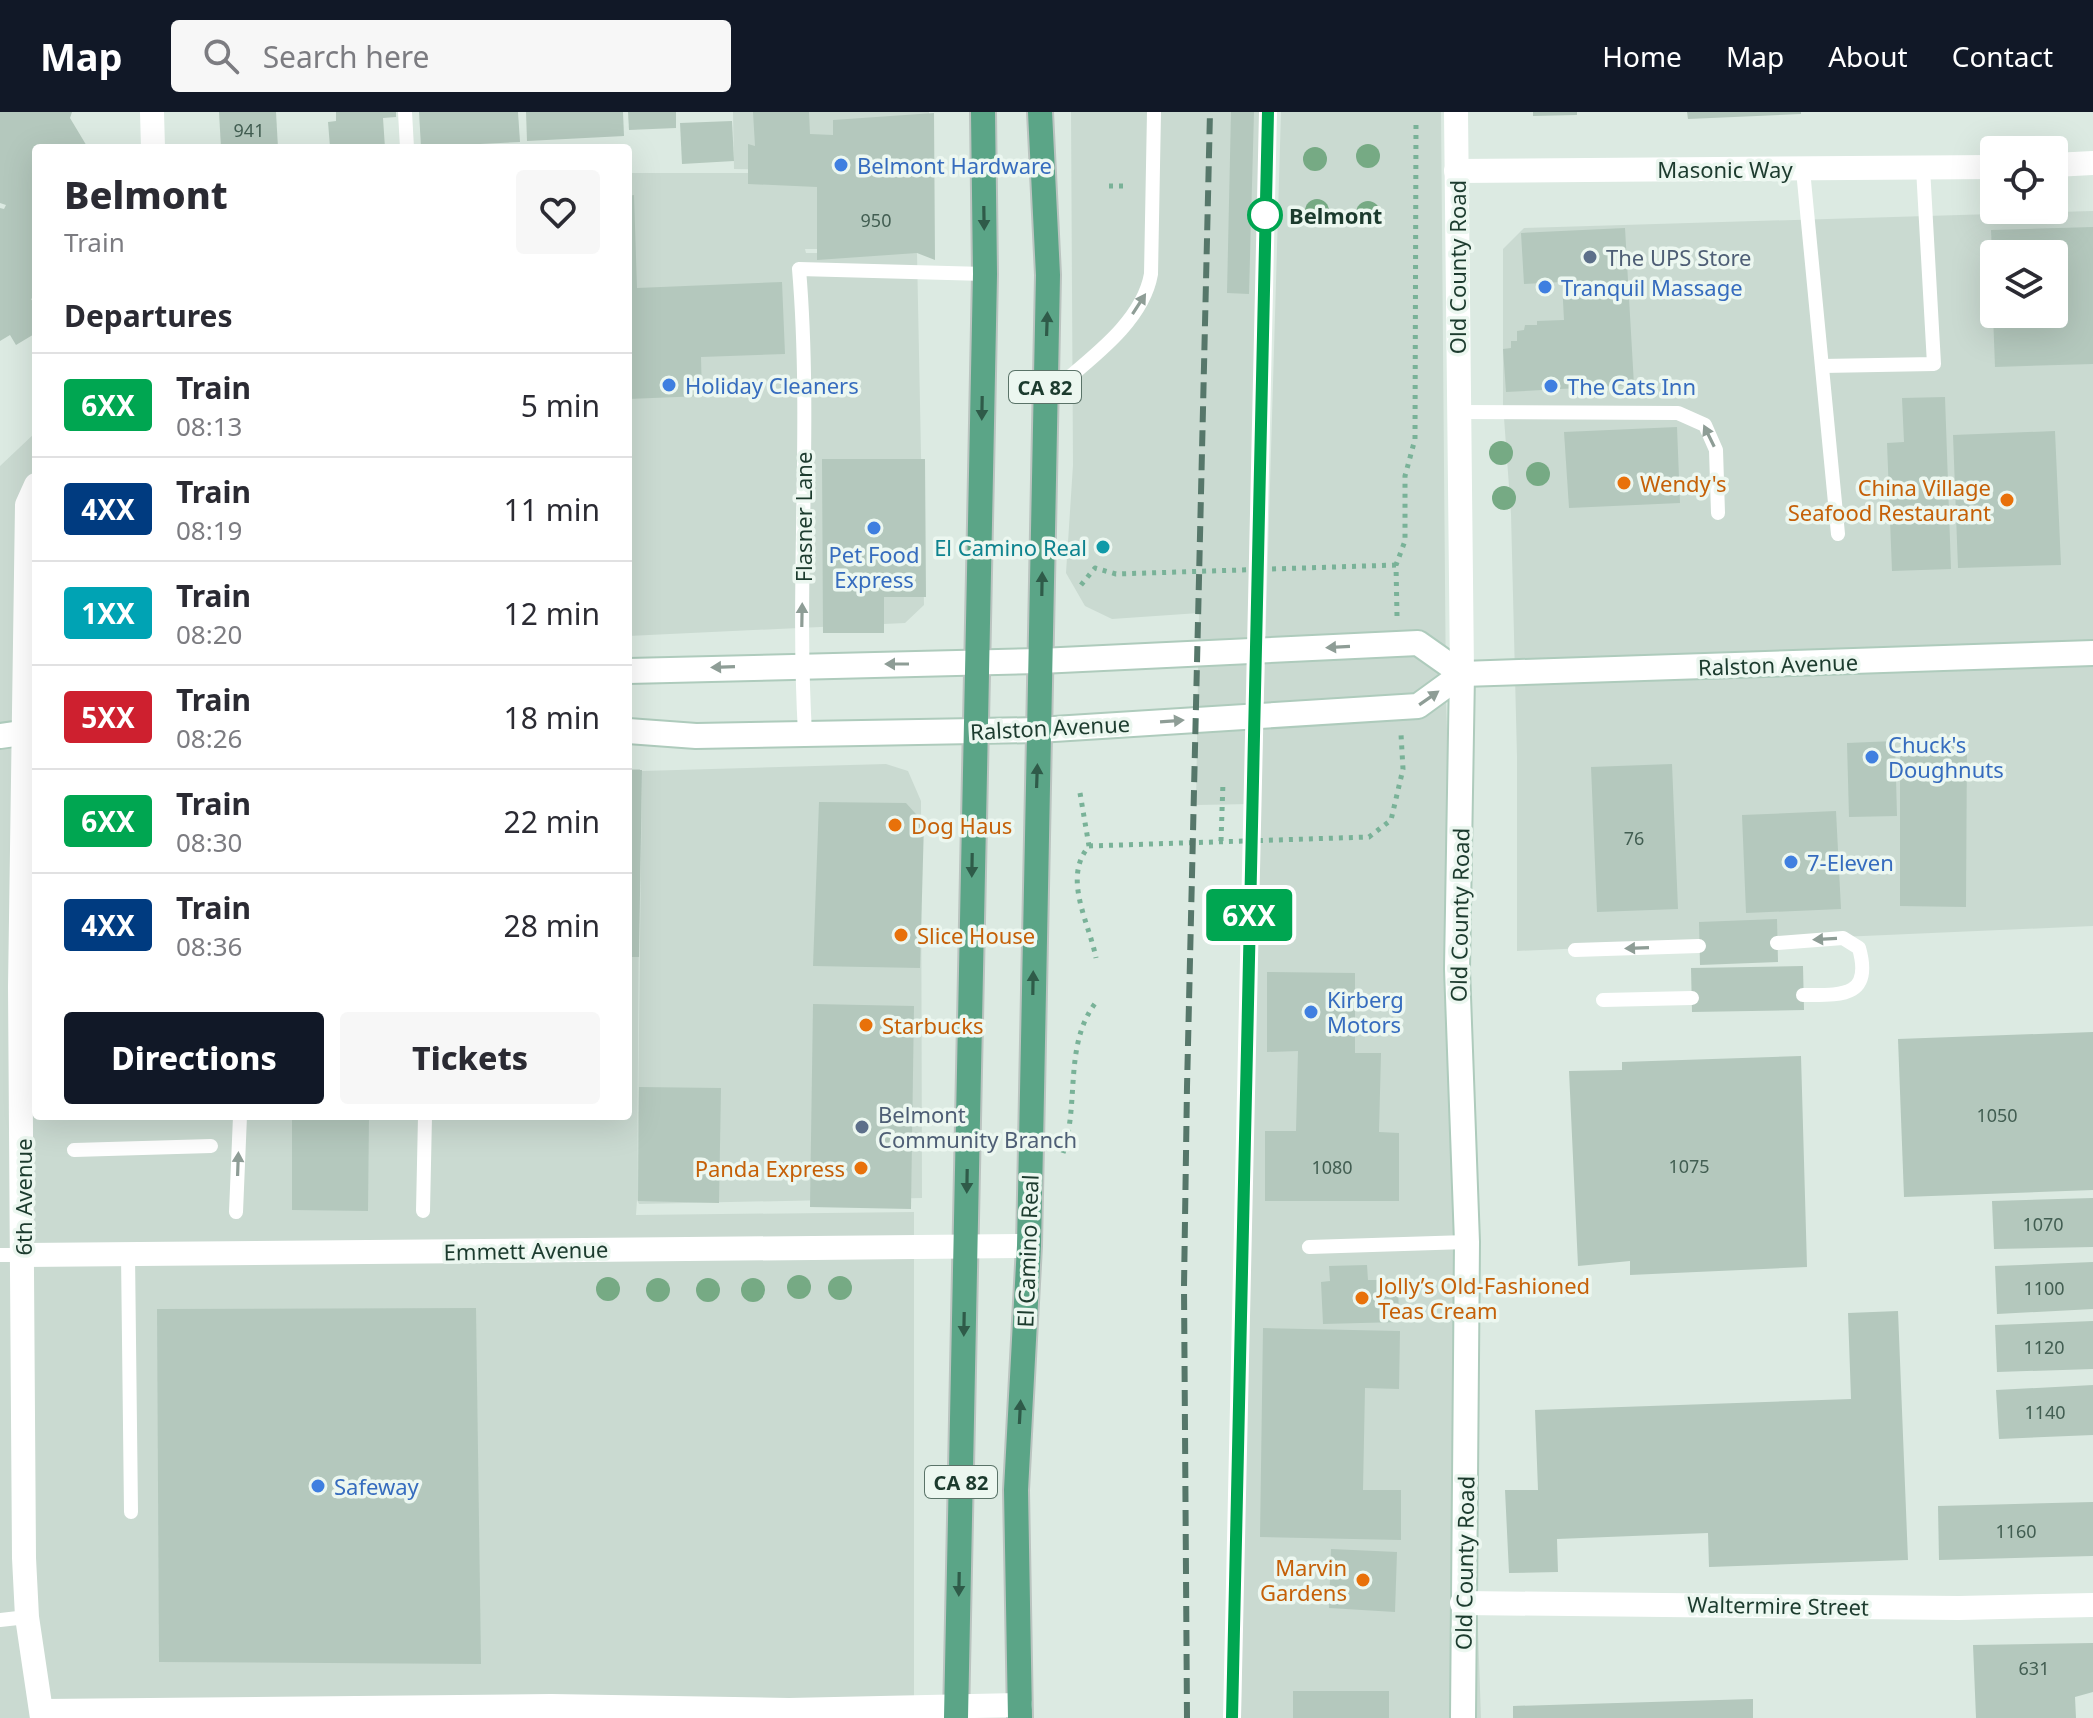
<!DOCTYPE html>
<meta charset="utf-8">
<style>
body{margin:0;font-family:"Noto Sans",sans-serif;background:#f7f7f7;color:#2b2b33;height:100vh;display:flex;flex-direction:column;font-size:30px;white-space:nowrap}
*{box-sizing:border-box;margin:0}
p{font-size:26px;color:#7c7c81}
.icon{flex:none;width:44px;height:44px;fill:none;stroke:currentColor;stroke-width:2;stroke-linecap:round;stroke-linejoin:round}
.map{position:relative;flex:1;overflow:hidden}
.details{position:absolute;left:32px;top:32px;width:600px;height:976px;display:flex;flex-direction:column;background:#fff;border-radius:8px;box-shadow:0 8px 32px #0002}
.details>*{flex:none}
.badge{padding:0 16px;border-radius:6px;font-size:28px;line-height:52px}
.fabs{position:absolute;left:1980px;top:24px;display:grid;gap:16px}
.fabs a{display:grid;place-items:center;width:88px;height:88px;border-radius:8px;background:#fff;box-shadow:0 8px 32px #0002;font-size:40px}
.map>.badge{position:absolute;translate:-50% -50%;box-shadow:0 0 0 4px #fff}
h2{padding:0 32px;font-size:30px;line-height:72px}
.round{display:grid;place-items:center;flex:none;width:84px;height:84px;border-radius:8px;background:#f7f7f7}
.summary{display:flex;align-items:center;justify-content:space-between;height:136px;padding:0 32px}
h1{font-size:38px;font-weight:800;line-height:60px}
.action{display:flex;gap:16px;margin-top:auto;padding:16px 32px}
.action a{flex:1;height:92px;border-radius:8px;background:#111827;color:#fff;font-size:32px;font-weight:800;line-height:92px;text-align:center}
.action a+a{background:#f7f7f7;color:#2b2b33}
ul{padding:0;list-style:none}
li{display:flex;align-items:center;gap:24px;height:104px;padding:0 32px;border-top:2px solid #e1e1e2}
li div{flex:1}
li b{display:block;font-size:30px}
li em{font-style:normal}
li .badge{min-width:88px;font-weight:700;text-align:center}
header{display:flex;align-items:center;gap:48px;box-sizing:border-box;height:112px;padding:0 40px;background:#111827;color:#fff}
header strong{font-size:38px}
nav{display:flex;gap:44px;margin-inline-start:auto;font-size:28px}
.search{width:560px;height:72px;background:#f7f7f7;display:flex;align-items:center;gap:20px;box-sizing:border-box;padding:0 28px;border-radius:8px;color:#7c7c81;font-size:30px}
.map>svg:first-child{display:block}
.built{fill:#cadad1;fill-rule:evenodd}
.building{fill:#b4c8bd}
.lines{fill:none;stroke-linecap:round;stroke-linejoin:round}
.secondary-casing{stroke:#aecbbc;stroke-width:28}
.primary-casing{stroke:#bbc4c0;stroke-width:28}
.path{stroke:#79b298;stroke-width:5;stroke-dasharray:4 6;stroke-linecap:butt}
.service{stroke:#fff;stroke-width:14}
.minor{stroke:#fff;stroke-width:24}
.tertiary{stroke:#fff;stroke-width:24}
.secondary{stroke:#fff;stroke-width:24}
.primary{stroke:#5ba587;stroke-width:24}
.rail{stroke:#56776a;stroke-width:6;stroke-dasharray:16 8;stroke-linecap:butt}
.tree{fill:#76aa84}
.oneway{fill:#2f5b49}
.oneway2{fill:#8e9d96}
.line-casing{stroke:#fff;stroke-width:18}
.line{stroke:#00a651;stroke-width:12}
.shop-dot{fill:#3f7fe0;stroke:#ecf7f0;stroke-width:3}
.stop-dot{fill:#fff;stroke:#00a651;stroke-width:4}
.service-dot{fill:#5c6f8a;stroke:#ecf7f0;stroke-width:3}
.food-dot{fill:#e8710a;stroke:#ecf7f0;stroke-width:3}
.culture-dot{fill:#0f9aa8;stroke:#ecf7f0;stroke-width:3}
.labels{text-anchor:middle;dominant-baseline:central;stroke-width:7;stroke-linejoin:round;paint-order:stroke}
.number-label{font-size:18px;fill:#425e52}
.shield{fill:#ecf7f0;stroke:#5a7368;stroke-width:2}
.shield-label{font-size:20px;font-weight:bold;fill:#1c3b2e}
.shop-label{font-size:22px;fill:#366cbe;stroke:#ecf7f0;text-anchor:start}
.street-label{font-size:22px;fill:#1c3b2e;stroke:#ecf7f0}
.stop-label{font-size:22px;font-weight:bold;fill:#1c3b2e;stroke:#ecf7f0;text-anchor:start}
.service-label{font-size:22px;fill:#4e5e75;stroke:#ecf7f0;text-anchor:start}
.food-label{font-size:22px;fill:#c56008;stroke:#ecf7f0;text-anchor:start}
.culture-label{font-size:22px;fill:#0d838f;stroke:#ecf7f0;text-anchor:end}
</style>
<header>
<strong>Map</strong>
<div class="search"><svg class="icon" aria-label="search" viewBox="0 0 24 24"><circle cx="10" cy="10" r="6"/><path d="M15 15l6 6"/></svg>Search here</div>
<nav><a>Home</a><a>Map</a><a>About</a><a>Contact</a></nav>
</header>
<div class="map">
<svg width="2093" height="1606" viewBox="0 0 2093 1606">
<rect width="100%" height="100%" fill="#dceae2"/>
<g class="built">
<polygon points="733,0 929,0 926,137 805,137 806,141 917,141 924,493 905,511 628,524 628,61 807,61 807,58 734,57"/>
<polygon points="1071,0 1268,0 1252,692 1196,693 1199,501 1112,507 1085,494 1066,461 1073,353"/>
<polygon points="1281,0 1441,0 1446,587 1481,1606 1241,1606 1245,1222"/>
<path d="M2093,99V814L1517,839V645L1511,402L1503,292V137L1524,116ZM1994,142H2054V202H1994Z"/>
<polygon points="36,320 36,1004 628,1004 628,657 640,657 637,1088 642,659 886,652 908,659 921,689 922,1086 639,1092 637,1088 636,1103 914,1100 914,1606 0,1606 0,354"/>
</g>
<g class="building">
<polygon points="0,0 72,0 70,6 88,36 36,36 36,184 31,187 36,194 36,208 32,211 36,221 16,233 10,223 0,229 0,96 4,97 6,93 0,91"/>
<polygon points="219,0 276,0 278,36 221,36"/>
<polygon points="336,0 396,0 396,5 383,6 385,36 330,35 328,10 336,9"/>
<polygon points="419,0 518,0 520,30 421,35"/>
<polygon points="526,0 623,0 624,24 527,29"/>
<polygon points="628,0 676,0 676,16 629,18"/>
<polygon points="753,0 809,0 810,22 833,23 833,8 934,1 935,148 917,141 817,148 817,75 748,72 748,32 755,34"/>
<polygon points="1231,0 1254,0 1249,182 1227,181"/>
<polygon points="1533,0 1577,0 1577,3 1533,4"/>
<polygon points="1687,0 1801,0 1801,2 1688,7"/>
<polygon points="732,9 734,49 682,52 680,11"/>
<polygon points="634,83 637,176 782,170 785,242 701,245 702,284 628,287 628,84"/>
<polygon points="2093,115 2093,252 1995,255 1993,202 2054,202 2054,142 1992,142 1991,118"/>
<polygon points="1625,116 1634,273 1506,280 1503,237 1511,236 1511,229 1517,229 1517,219 1524,218 1525,213 1537,213 1537,209 1564,208 1562,170 1524,172 1521,121"/>
<polygon points="1945,285 1951,457 1892,459 1887,331 1904,330 1902,286"/>
<polygon points="1677,315 1680,391 1569,396 1564,320"/>
<polygon points="2055,319 2061,453 1958,456 1953,323"/>
<polygon points="822,347 925,347 926,485 884,485 884,521 823,521"/>
<polygon points="1895,629 1897,704 1849,705 1847,631"/>
<polygon points="1900,629 1967,629 1966,795 1900,794"/>
<polygon points="1672,652 1678,797 1597,800 1591,655"/>
<polygon points="628,658 642,658 639,845 628,845"/>
<polygon points="819,690 906,691 924,711 920,856 813,854"/>
<polygon points="1836,699 1841,797 1746,801 1742,703"/>
<polygon points="1777,807 1778,850 1700,853 1699,810"/>
<polygon points="1803,854 1804,898 1692,900 1691,856"/>
<polygon points="1267,860 1355,861 1355,941 1381,941 1379,1020 1399,1021 1399,1089 1265,1089 1265,1019 1296,1019 1298,939 1267,940"/>
<polygon points="813,892 914,894 911,1097 810,1095"/>
<polygon points="2093,920 2093,1078 1904,1085 1898,927"/>
<polygon points="1801,944 1807,1155 1630,1163 1630,1149 1578,1154 1569,959 1622,958 1622,950"/>
<polygon points="639,975 721,976 719,1091 638,1089"/>
<polygon points="292,1004 369,1004 368,1099 292,1098"/>
<polygon points="2093,1086 2093,1135 1994,1137 1992,1089"/>
<polygon points="2093,1150 2093,1197 1997,1202 1995,1154"/>
<polygon points="1367,1153 1368,1168 1398,1168 1399,1210 1323,1212 1321,1170 1330,1169 1329,1154"/>
<polygon points="476,1196 481,1552 159,1550 157,1197"/>
<polygon points="1898,1199 1908,1448 1709,1455 1708,1421 1557,1427 1558,1460 1509,1461 1505,1378 1538,1378 1535,1298 1851,1287 1848,1201"/>
<polygon points="2093,1209 2093,1257 1997,1260 1995,1213"/>
<polygon points="1263,1216 1400,1219 1399,1277 1365,1276 1363,1378 1401,1378 1401,1428 1260,1425"/>
<polygon points="2093,1273 2093,1323 1999,1327 1996,1278"/>
<polygon points="2093,1390 2093,1444 1939,1448 1938,1394"/>
<polygon points="1331,1437 1397,1440 1395,1500 1329,1496"/>
<polygon points="2093,1531 2093,1580 2075,1585 2076,1606 1976,1606 1973,1533"/>
<rect x="1293" y="1579" width="96" height="27"/>
<polygon points="1753,1587 1753,1606 1513,1606 1513,1594"/>
</g>
<g class="lines">
<defs>
<g id="secondary">
<polyline points="628,559 1040,549 1418,531 1462,562"/>
<polyline points="1462,562 1457,857 1467,1130 1463,1606"/>
<polyline points="628,619 696,624 1038,618 1418,594 1462,562 2093,541"/>
<polyline points="0,624 36,619"/>
</g>
<g id="primary">
<polyline points="956,1606 985,162 983,0"/>
<polyline points="1020,1606 1016,1378 1029,1134 1048,163 1040,0"/>
</g>
</defs>
<use href="#secondary" class="secondary-casing"/>
<use href="#primary" class="primary-casing"/>
<g class="path">
<polyline points="1109,74 1128,74"/>
<polyline points="1081,473 1095,456 1116,462 1396,453"/>
<polyline points="1397,504 1396,453 1405,429 1405,364 1415,327 1416,9"/>
<path d="M1080,681L1089,734C1062,766 1089,810 1096,846"/>
<polyline points="1221,729 1223,670"/>
<polyline points="1089,734 1369,725 1391,708 1403,657 1401,622"/>
<path d="M1063,1041C1080,991 1063,931 1097,889"/>
</g>
<g class="service">
<polyline points="405,0 407,36"/>
<polyline points="1803,58 1838,422"/>
<polyline points="1822,254 1934,252 1923,56"/>
<path d="M1045,286C1082,252 1142,214 1151,162L1154,0"/>
<polyline points="1457,300 1678,301 1705,313 1716,338 1718,401"/>
<path d="M805,621C796,466 812,311 799,157L985,162"/>
<path d="M1777,831L1843,826L1859,836C1873,886 1841,883 1803,883"/>
<polyline points="1575,838 1699,834"/>
<polyline points="1603,888 1692,886"/>
<polyline points="74,1038 211,1034"/>
<polyline points="423,1099 425,1004"/>
<polyline points="236,1100 240,1004"/>
<polyline points="1309,1135 1467,1130"/>
<polyline points="128,1142 131,1400"/>
<polyline points="0,1143 23,1143"/>
<polyline points="0,1508 27,1505"/>
</g>
<g class="minor">
<polyline points="152,0 153,36"/>
<polyline points="2054,53 2093,51"/>
<polyline points="1456,59 1994,55"/>
<polyline points="36,373 27,393 20,875 24,1446 27,1505 42,1606"/>
<polyline points="23,1143 1029,1134"/>
<polyline points="1462,1491 1959,1496 2093,1493"/>
<polyline points="43,1599 551,1594 789,1598 1020,1593"/>
</g>
<polyline class="tertiary" points="1456,0 1462,562"/>
<use href="#secondary" class="secondary"/>
<use href="#primary" class="primary"/>
<g class="rail">
<polyline points="1187,1606 1184,1175 1187,975 1210,0"/>
<polyline points="1232,1606 1268,0"/>
</g>
</g>
<g class="tree">
<circle cx="1368" cy="44" r="12"/>
<circle cx="1315" cy="47" r="12"/>
<circle cx="1317" cy="99" r="12"/>
<circle cx="1368" cy="101" r="12"/>
<circle cx="1501" cy="341" r="12"/>
<circle cx="1538" cy="362" r="12"/>
<circle cx="1504" cy="386" r="12"/>
<circle cx="799" cy="1175" r="12"/>
<circle cx="840" cy="1176" r="12"/>
<circle cx="608" cy="1177" r="12"/>
<circle cx="658" cy="1178" r="12"/>
<circle cx="708" cy="1178" r="12"/>
<circle cx="753" cy="1178" r="12"/>
</g>
<defs><path id="oneway-solid" d="M-6-.8H1V-3.2L6.5 0L1 3.2V.8H-6Z" transform="scale(2)"/></defs>
<g class="oneway">
<use href="#oneway-solid" transform="translate(984 106) rotate(89)"/>
<use href="#oneway-solid" transform="translate(1047 212) rotate(-88)"/>
<use href="#oneway-solid" transform="translate(982 296) rotate(91)"/>
<use href="#oneway-solid" transform="translate(1042 472) rotate(-89)"/>
<use href="#oneway-solid" transform="translate(1037 664) rotate(-88)"/>
<use href="#oneway-solid" transform="translate(972 753) rotate(91)"/>
<use href="#oneway-solid" transform="translate(1033 871) rotate(-89)"/>
<use href="#oneway-solid" transform="translate(967 1069) rotate(91)"/>
<use href="#oneway-solid" transform="translate(964 1212) rotate(91)"/>
<use href="#oneway-solid" transform="translate(1020 1300) rotate(-87)"/>
<use href="#oneway-solid" transform="translate(959 1472) rotate(91)"/>
</g>
<g class="oneway2">
<use href="#oneway-solid" transform="translate(1139 192) rotate(-57)"/>
<use href="#oneway-solid" transform="translate(1709 324) rotate(-116)"/>
<use href="#oneway-solid" transform="translate(802 503) rotate(-89)"/>
<use href="#oneway-solid" transform="translate(1338 535) rotate(177)"/>
<use href="#oneway-solid" transform="translate(897 552) rotate(180)"/>
<use href="#oneway-solid" transform="translate(723 555) rotate(178)"/>
<use href="#oneway-solid" transform="translate(1429 586) rotate(-35)"/>
<use href="#oneway-solid" transform="translate(1172 609) rotate(-4)"/>
<use href="#oneway-solid" transform="translate(1825 827) rotate(177)"/>
<use href="#oneway-solid" transform="translate(1637 836) rotate(178)"/>
<use href="#oneway-solid" transform="translate(238 1052) rotate(-88)"/>
</g>
<g class="lines">
<defs>
<polyline id="line" points="1232,1606 1268,0"/>
</defs>
<use href="#line" class="line-casing"/>
<use href="#line" class="line"/>
</g>
<g class="shop-dot">
<circle cx="841" cy="53" r="8"/>
<circle cx="1545" cy="175" r="8"/>
<circle cx="669" cy="273" r="8"/>
<circle cx="1551" cy="274" r="8"/>
<circle cx="874" cy="416" r="8"/>
<circle cx="1872" cy="645" r="8"/>
<circle cx="1791" cy="750" r="8"/>
<circle cx="1311" cy="900" r="8"/>
<circle cx="318" cy="1374" r="8"/>
</g>
<circle class="stop-dot" cx="1265" cy="103" r="16"/>
<g class="service-dot">
<circle cx="1590" cy="145" r="8"/>
<circle cx="862" cy="1015" r="8"/>
</g>
<g class="food-dot">
<circle cx="1624" cy="371" r="8"/>
<circle cx="2007" cy="388" r="8"/>
<circle cx="895" cy="713" r="8"/>
<circle cx="901" cy="823" r="8"/>
<circle cx="866" cy="913" r="8"/>
<circle cx="861" cy="1056" r="8"/>
<circle cx="1362" cy="1186" r="8"/>
<circle cx="1363" cy="1468" r="8"/>
</g>
<circle class="culture-dot" cx="1103" cy="435" r="8"/>
<g class="labels">
<g class="number-label">
<text x="249" y="18">941</text>
<text x="876" y="108">950</text>
<text x="1634" y="726">76</text>
<text x="1997" y="1003">1050</text>
<text x="1689" y="1054">1075</text>
<text x="1332" y="1055">1080</text>
<text x="2043" y="1112">1070</text>
<text x="2044" y="1176">1100</text>
<text x="2044" y="1235">1120</text>
<text x="2045" y="1300">1140</text>
<text x="2016" y="1419">1160</text>
<text x="2034" y="1556">631</text>
</g>
<g class="shield">
<rect x="1009" y="259" width="72" height="32" rx="6"/>
<rect x="925" y="1354" width="72" height="32" rx="6"/>
</g>
<g class="shield-label">
<text x="1045" y="275">CA 82</text>
<text x="961" y="1370">CA 82</text>
</g>
<g class="shop-label">
<text x="857" y="53">Belmont Hardware</text>
<text x="1561" y="175">Tranquil Massage</text>
<text x="685" y="273">Holiday Cleaners</text>
<text x="1567" y="274">The Cats Inn</text>
<text x="874" y="442" text-anchor="middle">Pet Food<tspan x="874" dy="25">Express</tspan></text>
<text x="1888" y="632">Chuck's<tspan x="1888" dy="25">Doughnuts</tspan></text>
<text x="1807" y="750">7-Eleven</text>
<text x="1327" y="887">Kirberg<tspan x="1327" dy="25">Motors</tspan></text>
<text x="334" y="1374">Safeway</text>
</g>
<g class="street-label">
<text x="1725" y="57">Masonic Way</text>
<text transform="translate(1457 155) rotate(-90)">Old County Road</text>
<text transform="translate(803 405) rotate(-90)">Flasner Lane</text>
<text transform="translate(1778 552) rotate(-2)">Ralston Avenue</text>
<text transform="translate(1050 615) rotate(-3)">Ralston Avenue</text>
<text transform="translate(1459 803) rotate(-89)">Old County Road</text>
<text transform="translate(23 1085) rotate(-90)">6th Avenue</text>
<text transform="translate(526 1138) rotate(-1)">Emmett Avenue</text>
<text transform="translate(1027 1139) rotate(-88)">El Camino Real</text>
<text transform="translate(1464 1451) rotate(-89)">Old County Road</text>
<text transform="translate(1778 1493) rotate(1)">Waltermire Street</text>
</g>
<g class="stop-label">
<text x="1289" y="103">Belmont</text>
</g>
<g class="service-label">
<text x="1606" y="145">The UPS Store</text>
<text x="878" y="1002">Belmont<tspan x="878" dy="25">Community Branch</tspan></text>
</g>
<g class="food-label">
<text x="1640" y="371">Wendy's</text>
<text x="1991" y="375" text-anchor="end">China Village<tspan x="1991" dy="25">Seafood Restaurant</tspan></text>
<text x="911" y="713">Dog Haus</text>
<text x="917" y="823">Slice House</text>
<text x="882" y="913">Starbucks</text>
<text x="845" y="1056" text-anchor="end">Panda Express</text>
<text x="1378" y="1173">Jolly’s Old-Fashioned<tspan x="1378" dy="25">Teas Cream</tspan></text>
<text x="1347" y="1455" text-anchor="end">Marvin<tspan x="1347" dy="25">Gardens</tspan></text>
</g>
<g class="culture-label">
<text x="1087" y="435">El Camino Real</text>
</g>
</g>
</svg>
<div class="fabs">
<a><svg class="icon" aria-label="locate" viewBox="0 0 24 24"><circle cx="12" cy="12" r="6"/><path d="M12 2v4M12 18v4M2 12h4M18 12h4"/></svg></a>
<a><svg class="icon" aria-label="layers" viewBox="0 0 24 24"><path d="M12 4l9 5-9 5-9-5zM3 14l9 5 9-5"/></svg></a>
</div>
<b class="badge" style="left:1249px;top:803px;background:#00a651;color:#fff">6XX</b>
<section class="details">
<div class="summary"><div><h1>Belmont</h1><p>Train</p></div><a class="round"><svg class="icon" aria-label="heart" viewBox="0 0 24 24"><path d="M12 20l-8-8c-3-5 5-10 8-4 3-6 11-1 8 4z"/></svg></a></div>
<h2>Departures</h2>
<ul>
<li><span class="badge" style="background:#00a651;color:#fff">6XX</span><div><b>Train</b><p>08:13</p></div><em>5 min</em></li>
<li><span class="badge" style="background:#003b80;color:#fff">4XX</span><div><b>Train</b><p>08:19</p></div><em>11 min</em></li>
<li><span class="badge" style="background:#00a3b4;color:#fff">1XX</span><div><b>Train</b><p>08:20</p></div><em>12 min</em></li>
<li><span class="badge" style="background:#ce202f;color:#fff">5XX</span><div><b>Train</b><p>08:26</p></div><em>18 min</em></li>
<li><span class="badge" style="background:#00a651;color:#fff">6XX</span><div><b>Train</b><p>08:30</p></div><em>22 min</em></li>
<li><span class="badge" style="background:#003b80;color:#fff">4XX</span><div><b>Train</b><p>08:36</p></div><em>28 min</em></li>
</ul>
<div class="action"><a>Directions</a><a>Tickets</a></div>
</section>
</div>
